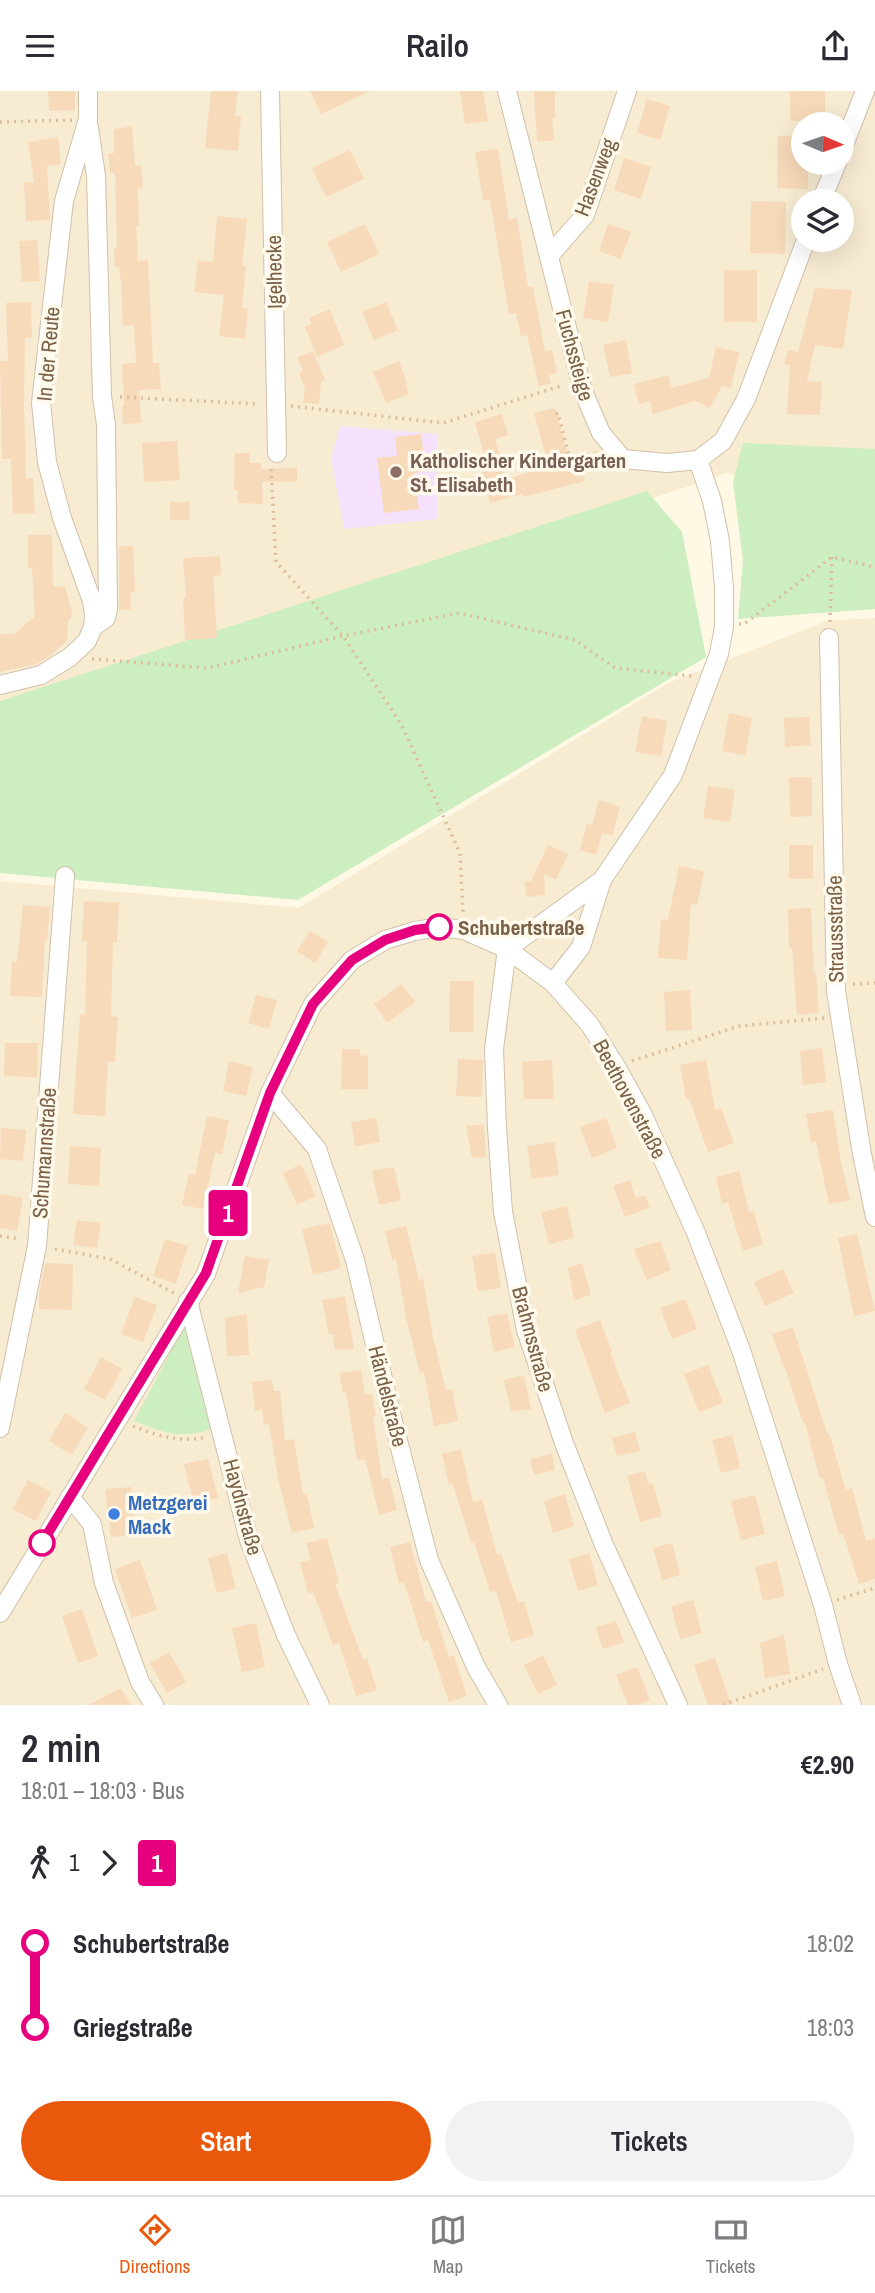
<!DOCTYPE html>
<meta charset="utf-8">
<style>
body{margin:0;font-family:"Archivo Narrow",sans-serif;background:#f2f2f3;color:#2b2b33;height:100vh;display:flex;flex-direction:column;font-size:26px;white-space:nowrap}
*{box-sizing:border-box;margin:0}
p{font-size:23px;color:#7c7c81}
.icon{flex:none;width:38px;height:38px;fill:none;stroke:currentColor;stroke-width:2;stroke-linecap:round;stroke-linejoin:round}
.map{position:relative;height:1614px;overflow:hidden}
.details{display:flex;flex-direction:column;background:#fff;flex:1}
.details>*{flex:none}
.badge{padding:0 14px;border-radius:5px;font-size:24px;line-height:46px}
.needle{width:46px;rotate:92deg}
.fabs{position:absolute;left:791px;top:21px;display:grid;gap:14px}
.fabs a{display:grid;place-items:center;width:63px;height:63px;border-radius:50%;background:#fff;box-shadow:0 7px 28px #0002;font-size:35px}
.map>.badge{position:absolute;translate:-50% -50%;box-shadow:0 0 0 4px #fff}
.legs{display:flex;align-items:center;gap:10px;height:77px;padding:0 21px;font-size:23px}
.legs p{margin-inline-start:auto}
.headline{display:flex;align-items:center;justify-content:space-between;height:119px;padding:0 21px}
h1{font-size:38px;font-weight:600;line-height:52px}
.action{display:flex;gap:14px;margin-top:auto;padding:14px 21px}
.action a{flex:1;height:80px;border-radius:42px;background:#ea580c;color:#fff;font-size:28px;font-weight:600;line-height:80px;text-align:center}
.action a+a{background:#f2f2f3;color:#2b2b33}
ul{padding:0 21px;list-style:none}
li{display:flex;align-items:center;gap:24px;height:84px;font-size:26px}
li i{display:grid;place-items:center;width:10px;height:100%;margin:0 9px;background:currentColor}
li i::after{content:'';width:18px;height:18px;margin:-9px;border:5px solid;border-radius:50%;background:#fff}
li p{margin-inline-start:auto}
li:first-child i{background:linear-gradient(#0000 50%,currentColor 0)}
li:last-child i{background:linear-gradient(currentColor 50%,#0000 0)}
header{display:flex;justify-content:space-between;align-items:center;height:91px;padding:0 21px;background:#fff;font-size:32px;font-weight:600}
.dock{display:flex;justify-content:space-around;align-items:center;height:98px;border-top:2px solid #e1e1e2;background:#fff;font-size:19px;color:#7c7c81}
.dock a{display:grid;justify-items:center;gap:4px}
.dock .active{color:#ea580c}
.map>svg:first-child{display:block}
.residential{fill:#f7ebd2;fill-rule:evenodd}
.education{fill:#f5e1fb}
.green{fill:#cdeec1}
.building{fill:#f7dab9}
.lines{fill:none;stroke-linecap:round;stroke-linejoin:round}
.minor-casing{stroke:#d1c0a9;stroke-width:20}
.path{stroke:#dcbd9c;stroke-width:3.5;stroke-dasharray:2 5;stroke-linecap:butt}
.minor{stroke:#fff;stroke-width:18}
.line-1-casing{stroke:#fff;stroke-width:16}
.line-1{stroke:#e6007e;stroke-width:10}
.education-dot{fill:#8d6e63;stroke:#fffaec;stroke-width:2.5}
.stop-1-dot{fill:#fff;stroke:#e6007e;stroke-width:3.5}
.shop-dot{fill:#3f7fe0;stroke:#fffaec;stroke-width:2.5}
.labels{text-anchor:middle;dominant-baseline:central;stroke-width:7;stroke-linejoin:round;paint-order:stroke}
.street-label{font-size:21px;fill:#7a6047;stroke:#fffaec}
.education-label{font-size:21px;font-weight:bold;fill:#785e54;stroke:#fffaec;text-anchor:start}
.stop-label{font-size:21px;font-weight:bold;fill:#7a6047;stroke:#fffaec;text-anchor:start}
.shop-label{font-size:21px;font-weight:bold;fill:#366cbe;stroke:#fffaec;text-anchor:start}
</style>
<header><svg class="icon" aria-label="menu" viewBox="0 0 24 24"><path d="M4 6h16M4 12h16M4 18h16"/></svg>Railo<svg class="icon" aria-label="share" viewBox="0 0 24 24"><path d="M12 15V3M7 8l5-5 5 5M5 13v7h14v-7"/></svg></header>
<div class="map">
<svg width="875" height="1614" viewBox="0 0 875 1614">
<rect width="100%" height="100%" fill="#fef8e4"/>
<g class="residential">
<path d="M0,0H875V406L727,382L201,559L0,609ZM803,33H842V72H803ZM803,110H842V149H803Z"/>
<polygon points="875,527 875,1614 0,1614 0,790 299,817 668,592 827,530"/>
</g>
<polygon class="education" points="340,335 437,343 437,428 344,438 331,367"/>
<g class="green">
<polygon points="743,352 875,358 875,518 738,528 743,469 733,391"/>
<polygon points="647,400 682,441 706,566 298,809 0,782 0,610"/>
<path d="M189,1226L213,1338C178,1348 167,1343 134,1330Z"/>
</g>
<g class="building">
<polygon points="48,0 75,0 75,19 49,20"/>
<polygon points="211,0 238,0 235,25 241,25 238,60 205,57"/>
<polygon points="310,0 370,0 321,23"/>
<polygon points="460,0 483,0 488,30 465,33"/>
<polygon points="534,0 555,0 555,28 552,28 554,49 537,51"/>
<rect x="790" y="0" width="35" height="30"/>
<polygon points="647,8 670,15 660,49 637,42"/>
<polygon points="132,35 135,75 141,75 143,97 138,98 139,135 136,135 138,170 148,169 153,272 159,272 161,298 139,299 141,332 123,333 122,315 124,315 122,273 136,272 134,234 123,235 121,191 119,176 115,176 114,157 117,157 115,82 110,82 108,63 114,62 114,38"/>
<polygon points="778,45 803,45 803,72 808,72 808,98 777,97"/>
<polygon points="58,46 61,73 47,75 50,129 26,130 24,92 34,91 28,51"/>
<polygon points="498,58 509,129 517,127 528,196 533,196 545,261 552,259 557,282 549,284 551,293 539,295 527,244 521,245 516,222 509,223 490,108 483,110 475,61"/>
<polygon points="350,59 364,88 326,106 312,77"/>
<polygon points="624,67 651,76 641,108 614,99"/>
<polygon points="751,110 786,111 785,163 750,162"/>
<polygon points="217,125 247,128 242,174 246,174 242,217 248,217 245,248 219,245 224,204 194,201 198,169 213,171"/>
<polygon points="365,133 379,163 341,181 327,151"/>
<polygon points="608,133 631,141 621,168 599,160"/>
<polygon points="37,149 40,190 22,191 19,150"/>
<rect x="724" y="179" width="33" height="52"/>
<polygon points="589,190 614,194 608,231 583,227"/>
<polygon points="815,197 852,199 843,258 815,254 807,290 822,291 820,324 787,323 790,274 784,273 788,259 798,261"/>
<polygon points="31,211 32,247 25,247 24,315 26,388 33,387 35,422 13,423 11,368 2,368 0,270 8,270 6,212"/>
<polygon points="386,211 398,239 374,249 362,221"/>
<polygon points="330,218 344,254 317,266 305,236 312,233 309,227"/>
<polygon points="626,249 632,282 610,286 603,254"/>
<polygon points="716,256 739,261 731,297 722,295 710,317 695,310 653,323 650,310 639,313 634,293 668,284 671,297 709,287"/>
<polygon points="313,260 325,289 321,291 319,313 303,312 305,298 299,282 303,280 297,267"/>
<polygon points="399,270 407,292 405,293 409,303 386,312 373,281"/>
<polygon points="555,317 570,371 579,369 585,390 523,406 522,403 490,412 477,365 484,363 475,331 502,323 508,344 495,348 506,388 549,376 534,322"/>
<polygon points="421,343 426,380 414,382 419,418 384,422 377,367 397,365 395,346"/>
<polygon points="177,350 180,389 144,391 142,352"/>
<polygon points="235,362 250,362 250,372 261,372 261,378 297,377 297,391 262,391 263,413 238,412 237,399 234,399"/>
<polygon points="170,411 190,411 189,429 170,429"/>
<polygon points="28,444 52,444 53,496 65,495 73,525 68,530 67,550 50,565 37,573 0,581 0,543 14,543 35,525 32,477 28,477"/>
<polygon points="119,455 133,455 135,501 130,502 131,519 119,519"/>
<polygon points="220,465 221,484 213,485 217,547 185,549 183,507 186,506 183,467"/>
<polygon points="729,622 752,627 745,664 722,660"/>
<polygon points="642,625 667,630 661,665 635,661"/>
<polygon points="809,626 811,654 785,656 784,627"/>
<polygon points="789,686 812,686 812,725 790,726"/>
<polygon points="708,695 735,699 730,731 703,727"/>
<polygon points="599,709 620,716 612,745 602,742 596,764 580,759 587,732 592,734"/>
<polygon points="548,754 568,763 556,789 544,783 545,804 526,806 525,790 531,790"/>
<rect x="789" y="754" width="24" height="34"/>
<polygon points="679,775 704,780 697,814 691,813 687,869 658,867 661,828 668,829"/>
<polygon points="84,810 119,812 117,852 113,851 111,925 118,926 115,971 108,970 105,1025 73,1023 80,924 85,924 87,850 82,850"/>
<polygon points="23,814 50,816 47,850 45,849 42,906 10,905 12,870 17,871"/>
<polygon points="811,817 814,882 816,882 819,922 797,924 792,857 789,857 788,818"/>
<polygon points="310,840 328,851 315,872 297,860"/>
<polygon points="450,890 474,890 473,941 449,941"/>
<polygon points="401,893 415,911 387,932 374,913"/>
<polygon points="690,899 692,939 666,940 664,901"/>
<polygon points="256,904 277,909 269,938 248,932"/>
<polygon points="5,952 38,952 37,986 4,985"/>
<polygon points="822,957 826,991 803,994 800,960"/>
<polygon points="342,958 360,958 360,964 368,965 368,998 341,998"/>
<polygon points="458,968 483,969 482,1006 456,1005"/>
<polygon points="552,969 554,1008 524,1008 522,971"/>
<polygon points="706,969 715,1019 721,1017 734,1052 708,1061 689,1007 686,1008 680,974"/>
<polygon points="229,970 253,976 246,1005 223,1000"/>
<polygon points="833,1019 841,1071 850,1109 829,1113 816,1051 811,1052 806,1023"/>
<polygon points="207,1025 229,1029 222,1063 215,1062 203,1118 182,1114 189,1083 195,1084"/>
<polygon points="376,1027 380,1051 355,1055 351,1031"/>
<polygon points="606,1027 617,1057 592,1067 580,1036"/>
<polygon points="484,1033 486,1066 472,1067 466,1035"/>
<polygon points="1,1037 26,1039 23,1070 0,1068"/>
<polygon points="554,1051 559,1084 532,1088 527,1055"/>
<polygon points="70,1055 101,1057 99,1095 68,1093"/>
<polygon points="301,1073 316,1105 297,1114 283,1082"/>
<polygon points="394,1076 401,1109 379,1114 372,1080"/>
<polygon points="739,1080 749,1121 753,1120 763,1153 743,1160 728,1111 722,1113 716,1086"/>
<polygon points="630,1089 635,1107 645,1104 650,1116 625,1126 613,1095"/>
<polygon points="0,1103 23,1107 17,1140 0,1137"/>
<polygon points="567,1115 574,1147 549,1153 541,1121"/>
<polygon points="77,1129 101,1132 97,1157 73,1154"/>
<polygon points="330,1132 341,1177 313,1184 302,1138"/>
<polygon points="406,1135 419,1189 423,1188 433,1246 446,1299 452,1298 458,1330 434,1335 424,1281 420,1282 406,1226 396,1168 392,1169 385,1140"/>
<polygon points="857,1143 875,1220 854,1225 838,1147"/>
<polygon points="165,1148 188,1155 176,1193 153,1185"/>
<polygon points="660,1150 671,1179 647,1189 634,1158"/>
<polygon points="495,1161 501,1197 478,1200 472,1165"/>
<polygon points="245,1165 269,1169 264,1196 238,1202"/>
<polygon points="45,1172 73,1173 72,1219 39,1218 39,1202"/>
<polygon points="582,1172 591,1204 574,1209 568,1177"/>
<polygon points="783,1178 794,1202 765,1215 754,1191"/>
<polygon points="345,1205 354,1258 335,1259 333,1243 329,1244 322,1209"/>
<polygon points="135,1206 157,1214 143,1251 121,1243"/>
<polygon points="685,1208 697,1238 672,1248 660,1217"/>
<polygon points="507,1222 515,1256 494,1261 487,1226"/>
<polygon points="247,1223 249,1264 227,1265 225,1227"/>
<polygon points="600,1229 612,1260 610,1261 630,1312 605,1322 575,1239"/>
<polygon points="793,1236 827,1342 829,1342 846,1399 852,1397 866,1450 875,1447 875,1488 859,1493 843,1442 839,1444 823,1387 820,1388 805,1332 803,1332 784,1274 783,1274 772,1243"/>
<polygon points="101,1266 122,1278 105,1309 84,1298"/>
<polygon points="708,1274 723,1312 699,1321 684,1283"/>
<polygon points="361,1279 365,1304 372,1303 376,1325 373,1326 382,1388 389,1387 397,1419 379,1424 365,1368 357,1369 346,1301 343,1302 339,1282"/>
<polygon points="524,1284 531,1318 511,1321 504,1289"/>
<polygon points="272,1289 274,1300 280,1300 285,1349 294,1348 303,1403 307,1403 314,1437 292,1442 278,1387 269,1333 264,1334 262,1319 255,1320 252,1291"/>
<polygon points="65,1322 88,1337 72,1364 49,1350"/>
<polygon points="635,1341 640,1360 617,1365 612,1347"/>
<polygon points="732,1344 740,1377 721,1382 712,1349"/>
<polygon points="461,1358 473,1411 482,1408 497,1464 501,1463 518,1512 524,1510 534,1544 511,1551 496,1500 490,1501 474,1451 471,1452 453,1393 449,1394 442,1363"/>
<polygon points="552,1363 555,1379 534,1384 530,1368"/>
<polygon points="208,1368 218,1407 194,1413 184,1373"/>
<polygon points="645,1380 648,1393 653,1392 662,1425 640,1431 627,1385"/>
<polygon points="28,1389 51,1401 36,1430 13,1418"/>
<polygon points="131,1396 136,1443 111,1446 105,1398"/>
<polygon points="565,1403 574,1435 553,1442 544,1410"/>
<polygon points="755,1404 765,1443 741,1449 731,1410"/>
<polygon points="327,1447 339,1492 335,1493 363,1569 367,1568 377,1599 356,1605 339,1552 333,1554 313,1501 308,1503 300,1471 311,1469 306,1452"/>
<polygon points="410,1451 426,1511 431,1510 449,1566 454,1564 467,1605 449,1611 428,1549 423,1551 404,1491 399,1493 390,1456"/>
<polygon points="672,1452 680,1484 662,1489 653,1457"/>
<polygon points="227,1462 236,1497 217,1502 208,1467"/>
<polygon points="589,1462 598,1494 578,1500 569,1468"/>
<polygon points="140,1469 157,1519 132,1527 115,1478"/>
<polygon points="777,1470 785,1505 763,1510 755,1476"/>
<polygon points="693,1509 702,1542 680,1548 671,1515"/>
<polygon points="82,1518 98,1565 78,1572 62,1525"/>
<polygon points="616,1530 624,1551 603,1558 596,1538 599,1535"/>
<polygon points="256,1532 265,1576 242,1581 232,1537"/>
<polygon points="784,1544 790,1583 765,1587 760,1552"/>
<polygon points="169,1561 186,1591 167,1602 150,1572"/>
<polygon points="543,1564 557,1594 538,1603 524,1574"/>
<polygon points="715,1567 731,1614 708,1614 694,1574"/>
<polygon points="637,1576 650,1609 637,1614 628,1614 616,1584"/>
<polygon points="121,1597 131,1614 89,1614"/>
</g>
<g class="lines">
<defs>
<g id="minor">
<polyline points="270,0 277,362"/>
<polyline points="507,0 583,300 601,342 623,368 667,372 698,369 723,350 746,308 806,149"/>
<polyline points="89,36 96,85 102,305 106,334 108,518 106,527 93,536"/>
<polyline points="842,59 865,0"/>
<polyline points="821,110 837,72"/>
<polyline points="550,164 585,124 627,0"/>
<polyline points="829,547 836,900 862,1063 875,1126"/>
<polyline points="0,594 41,584 70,566 87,550 93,536 94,525 92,510 62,427 47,371 41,312 64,110 88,28 88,0"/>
<polyline points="553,892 581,856 602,789"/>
<polyline points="270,1002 317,1058 355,1169 393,1330 429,1469 476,1576 498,1614"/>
<polyline points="188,1210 249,1449 286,1544 320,1614"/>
<polyline points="0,1337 37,1155 65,785"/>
<polyline points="70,1406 92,1433 104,1492 140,1591 154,1614"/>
<polyline points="0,1522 206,1183 270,1002 313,913 352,869 385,849 415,840 439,836 464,839 507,858 553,892 590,934 617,977 642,1022 696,1142 741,1259 823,1514 838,1573 852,1614"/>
<polyline points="678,1614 604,1454 564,1352 526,1239 503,1121 497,1037 494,958 507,858 602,789 673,684 719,563 724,536 724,497 720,450 712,410 698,369"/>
</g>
</defs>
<use href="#minor" class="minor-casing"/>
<g class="path">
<polyline points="0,31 72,29"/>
<polyline points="120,306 259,313"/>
<polyline points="291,315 443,332 564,294"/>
<polyline points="556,323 558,322 570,369"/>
<polyline points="502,375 531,366 534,378 595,362"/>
<polyline points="271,378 276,471 343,545 401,633 460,762 463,822"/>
<polyline points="830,531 832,466"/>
<polyline points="739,533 744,533 832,466 875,476"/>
<polyline points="92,568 208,577 343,545 459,522 575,549 615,577 692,585"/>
<polyline points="853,893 875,892"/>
<polyline points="632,970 739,935 825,927"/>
<polyline points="0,1145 21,1148"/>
<polyline points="55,1158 110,1168 174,1202"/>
<path d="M133,1335C157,1345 182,1352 207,1346"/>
<polyline points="837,1509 875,1497"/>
<polyline points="723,1614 823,1578"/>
</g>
<use href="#minor" class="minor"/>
</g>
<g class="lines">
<defs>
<polyline id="line-1" points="42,1452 206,1182 270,1002 313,913 352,869 385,849 415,839 439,836"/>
</defs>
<use href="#line-1" class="line-1-casing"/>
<use href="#line-1" class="line-1"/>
</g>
<circle class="education-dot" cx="396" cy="381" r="7"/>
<g class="stop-1-dot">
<circle cx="439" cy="836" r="12"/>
<circle cx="42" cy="1452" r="12"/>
</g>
<circle class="shop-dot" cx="114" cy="1423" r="7"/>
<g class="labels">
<g class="street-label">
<text transform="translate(595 86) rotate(-69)">Hasenweg</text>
<text transform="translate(274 181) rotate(-91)">Igelhecke</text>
<text transform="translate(48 263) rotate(-85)">In der Reute</text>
<text transform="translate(575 264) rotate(75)">Fuchssteige</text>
<text transform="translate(835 838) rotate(-91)">Straussstraße</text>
<text transform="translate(630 1008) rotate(62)">Beethovenstraße</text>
<text transform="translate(44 1062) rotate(-86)">Schumannstraße</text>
<text transform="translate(533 1248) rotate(75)">Brahmsstraße</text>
<text transform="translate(388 1305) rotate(76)">Händelstraße</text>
<text transform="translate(243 1416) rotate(75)">Haydnstraße</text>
</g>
<g class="education-label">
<text x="410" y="369">Katholischer Kindergarten<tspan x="410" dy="24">St. Elisabeth</tspan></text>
</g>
<g class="stop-label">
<text x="458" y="836">Schubertstraße</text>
</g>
<g class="shop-label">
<text x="128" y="1411">Metzgerei<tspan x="128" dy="24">Mack</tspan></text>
</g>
</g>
</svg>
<div class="fabs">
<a><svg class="needle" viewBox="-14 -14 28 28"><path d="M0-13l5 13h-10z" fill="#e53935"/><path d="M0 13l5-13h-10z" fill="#7c7c81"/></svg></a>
<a><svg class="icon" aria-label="layers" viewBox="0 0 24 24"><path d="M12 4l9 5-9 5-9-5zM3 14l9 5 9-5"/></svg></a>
</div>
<b class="badge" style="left:228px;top:1122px;background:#e6007e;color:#fff">1</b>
</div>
<section class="details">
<div class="headline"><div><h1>2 min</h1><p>18:01 – 18:03 · Bus</p></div><b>€2.90</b></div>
<div class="legs"><svg class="icon" aria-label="walk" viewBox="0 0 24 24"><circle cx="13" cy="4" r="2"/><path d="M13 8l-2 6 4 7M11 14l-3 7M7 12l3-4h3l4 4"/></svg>1<svg class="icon" aria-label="forward" viewBox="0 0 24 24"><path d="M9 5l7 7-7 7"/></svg><b class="badge" style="background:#e6007e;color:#fff">1</b></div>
<ul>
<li><i style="color:#e6007e"></i><b>Schubertstraße</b><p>18:02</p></li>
<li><i style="color:#e6007e"></i><b>Griegstraße</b><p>18:03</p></li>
</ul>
<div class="action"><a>Start</a><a>Tickets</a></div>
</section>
<nav class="dock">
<a class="active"><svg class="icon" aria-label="directions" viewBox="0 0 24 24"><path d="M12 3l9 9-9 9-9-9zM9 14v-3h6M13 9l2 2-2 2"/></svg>Directions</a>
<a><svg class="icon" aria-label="map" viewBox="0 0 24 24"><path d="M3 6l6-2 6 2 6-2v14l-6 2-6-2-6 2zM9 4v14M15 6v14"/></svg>Map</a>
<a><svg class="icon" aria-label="tickets" viewBox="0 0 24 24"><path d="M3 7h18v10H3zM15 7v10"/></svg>Tickets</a>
</nav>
